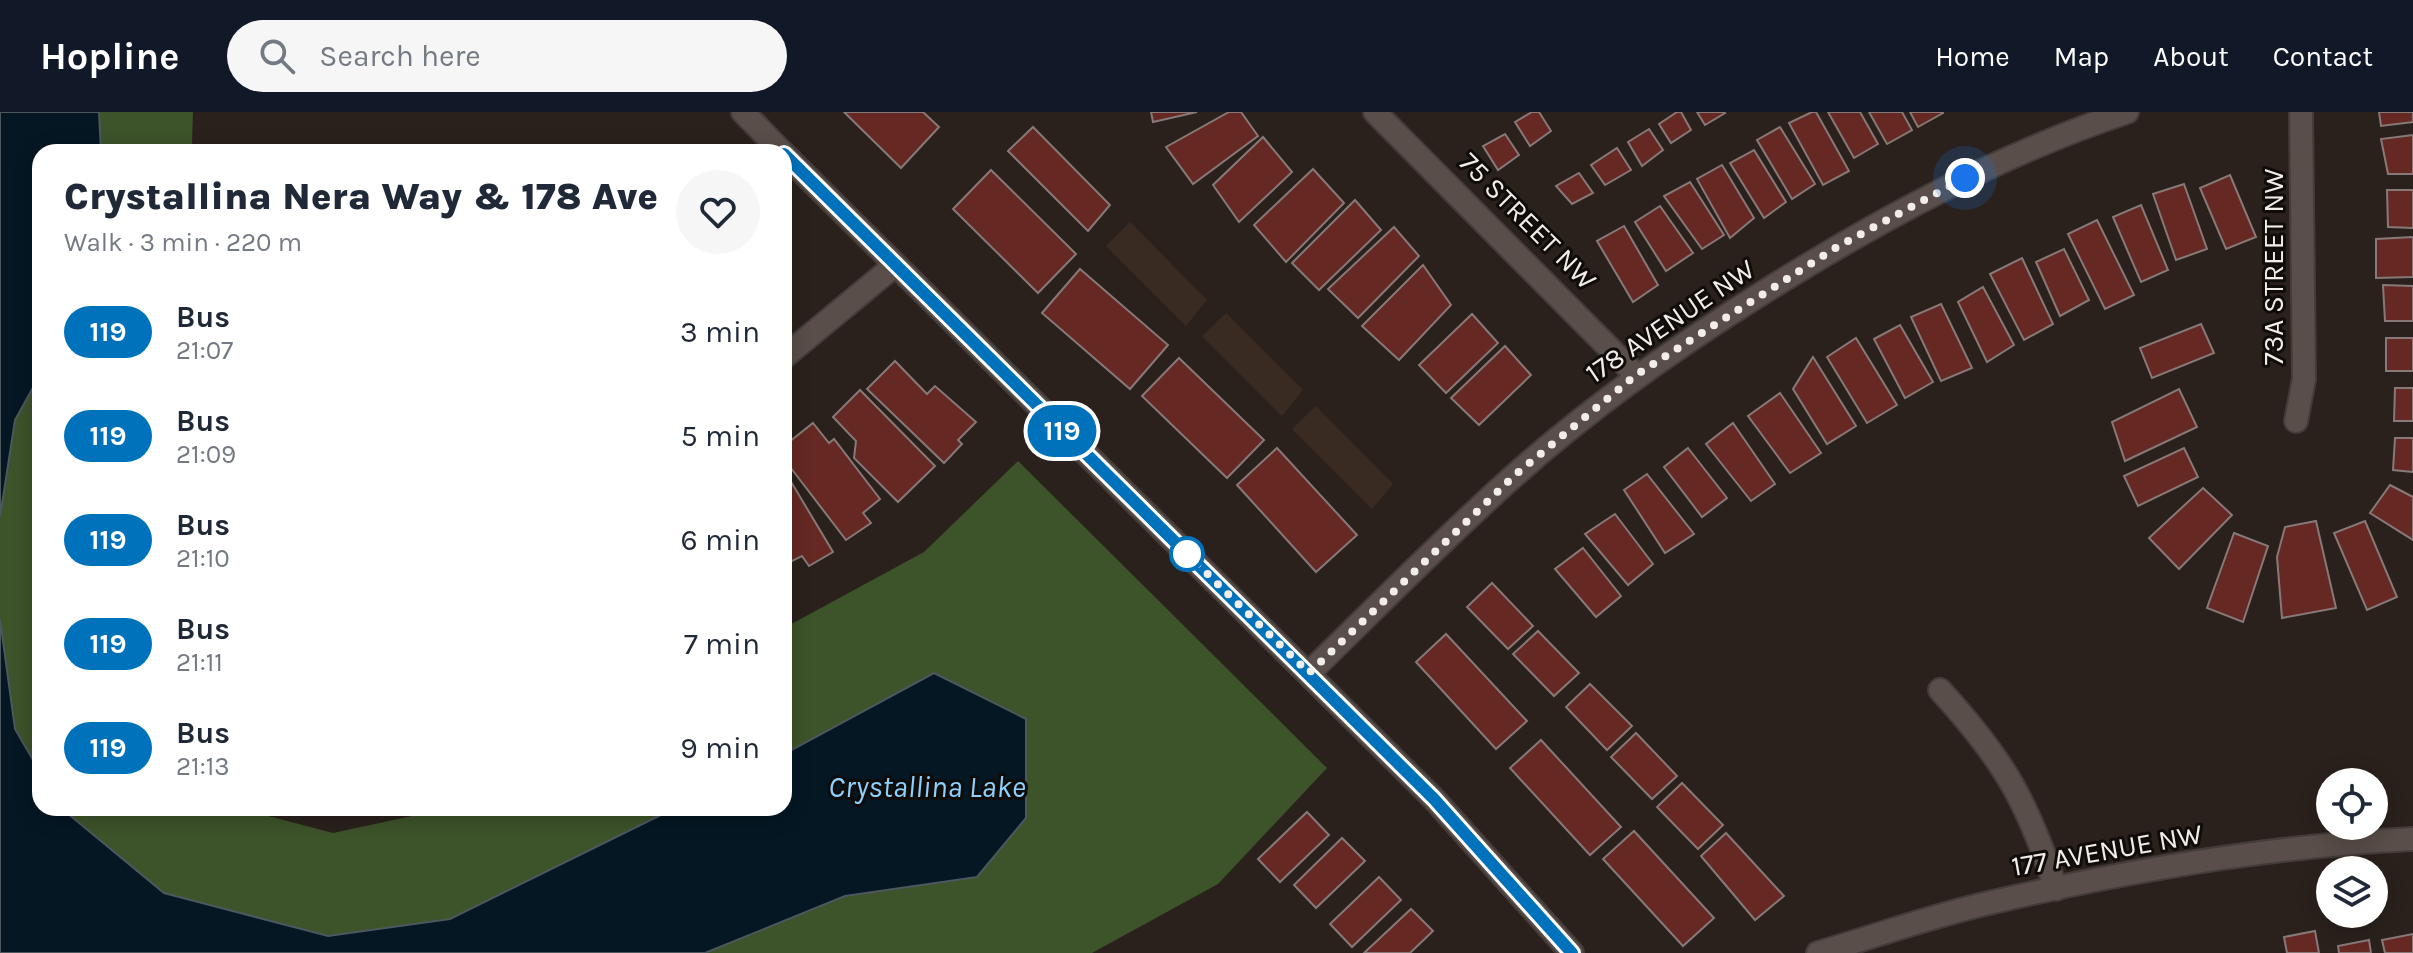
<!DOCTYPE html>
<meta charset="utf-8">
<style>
body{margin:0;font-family:Karla,sans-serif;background:#f6f6f7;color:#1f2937;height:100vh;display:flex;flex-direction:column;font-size:30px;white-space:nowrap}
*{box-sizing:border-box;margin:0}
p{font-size:26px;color:#747a83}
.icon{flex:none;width:44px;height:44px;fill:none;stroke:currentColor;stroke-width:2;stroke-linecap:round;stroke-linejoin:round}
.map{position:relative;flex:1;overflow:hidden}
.panel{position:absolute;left:32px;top:32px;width:760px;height:672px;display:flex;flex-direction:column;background:#fff;border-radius:24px;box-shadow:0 4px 20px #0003}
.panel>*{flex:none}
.badge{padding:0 16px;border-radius:26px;font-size:28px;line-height:52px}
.fabs{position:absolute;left:2316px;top:656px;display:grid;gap:16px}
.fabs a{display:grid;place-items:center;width:72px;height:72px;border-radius:50%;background:#fff;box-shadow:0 4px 20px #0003;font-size:40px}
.you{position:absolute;width:40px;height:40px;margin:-20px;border:6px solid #fff;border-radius:50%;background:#1a73e8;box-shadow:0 0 0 12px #1a73e833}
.map>.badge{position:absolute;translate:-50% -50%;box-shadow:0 0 0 4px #fff}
.round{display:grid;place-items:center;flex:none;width:84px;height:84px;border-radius:42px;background:#f6f6f7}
.overview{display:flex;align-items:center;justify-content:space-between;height:136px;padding:0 32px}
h1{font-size:38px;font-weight:800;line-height:60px}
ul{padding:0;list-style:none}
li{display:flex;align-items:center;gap:24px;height:104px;padding:0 32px}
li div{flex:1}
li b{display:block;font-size:30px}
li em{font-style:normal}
li .badge{min-width:88px;font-weight:700;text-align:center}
header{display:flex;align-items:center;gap:48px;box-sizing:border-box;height:112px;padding:0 40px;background:#111827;color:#fff}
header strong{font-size:38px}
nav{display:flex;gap:44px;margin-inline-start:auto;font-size:28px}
.search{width:560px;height:72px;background:#f6f6f7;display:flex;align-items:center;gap:20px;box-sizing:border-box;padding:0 28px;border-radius:44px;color:#747a83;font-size:30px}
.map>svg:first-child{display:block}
.built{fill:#392a22}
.green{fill:#3d532a}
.water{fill:#041723;stroke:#4c575e;stroke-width:2}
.building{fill:#652823;stroke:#867977;stroke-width:2}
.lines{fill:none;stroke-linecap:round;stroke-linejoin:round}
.minor-casing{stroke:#443c39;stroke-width:26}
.tertiary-casing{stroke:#443c39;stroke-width:26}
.minor{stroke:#594e49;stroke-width:22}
.tertiary{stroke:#594e49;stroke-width:22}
.line-casing{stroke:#fff;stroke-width:18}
.line{stroke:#0072bc;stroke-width:12}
.walk{stroke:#f3ede9;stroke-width:8;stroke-dasharray:0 14.4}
.stop-dot{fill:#fff;stroke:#0072bc;stroke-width:4}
.labels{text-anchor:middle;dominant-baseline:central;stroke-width:6;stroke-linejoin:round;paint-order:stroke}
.street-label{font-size:28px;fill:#f3ede9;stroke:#100c09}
.water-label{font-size:30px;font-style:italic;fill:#8bd1ff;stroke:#100c09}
</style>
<header>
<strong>Hopline</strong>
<div class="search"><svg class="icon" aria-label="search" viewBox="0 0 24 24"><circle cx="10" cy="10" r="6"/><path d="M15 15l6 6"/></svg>Search here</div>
<nav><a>Home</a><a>Map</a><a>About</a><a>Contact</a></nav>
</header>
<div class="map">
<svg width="2413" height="841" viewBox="0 0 2413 841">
<rect width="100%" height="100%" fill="#2a211c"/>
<g class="built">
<polygon points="1130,110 1207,188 1186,214 1106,134"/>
<polygon points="1226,201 1303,278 1282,304 1202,224"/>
<polygon points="1316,294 1393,372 1372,397 1292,317"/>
</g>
<polygon class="green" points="0,0 193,0 192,32 195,40 40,40 40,696 238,696 333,721 449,696 784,696 784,516 924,440 1018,349 1327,656 1218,772 1092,841 0,841"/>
<g class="water">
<polygon points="0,0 99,0 101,40 40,40 40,263 15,308 0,405"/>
<polygon points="0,507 15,617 40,660 40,696 61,696 164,781 328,824 450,807 675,696 784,696 784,642 934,561 1026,607 1026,706 977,765 845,784 705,841 0,841"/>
</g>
<g class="building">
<polygon points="844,0 923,0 939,15 901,56"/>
<polygon points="1151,0 1197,0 1153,10"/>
<polygon points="1229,0 1241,0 1258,24 1193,72 1166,35"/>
<polygon points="1532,0 1539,0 1551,19 1530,34 1515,10"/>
<polygon points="1677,0 1681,0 1691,18 1671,31 1659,12"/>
<polygon points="1697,0 1724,0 1725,1 1705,13"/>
<polygon points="1812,0 1816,0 1849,59 1823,73 1789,11"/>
<polygon points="1828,0 1860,0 1878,32 1854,46"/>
<polygon points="1869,0 1902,0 1912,18 1887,32"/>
<polygon points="1910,0 1943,0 1943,1 1918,15"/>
<polygon points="2379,0 2413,0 2413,10 2381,14"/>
<polygon points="1033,15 1110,93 1088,119 1008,39"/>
<polygon points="1780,15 1815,72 1792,87 1757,28"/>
<polygon points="1649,17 1663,38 1642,54 1628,30"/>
<polygon points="1505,22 1519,43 1498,58 1483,34"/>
<polygon points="2413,23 2413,62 2388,62 2381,27"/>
<polygon points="1263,25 1292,60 1239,110 1213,73"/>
<polygon points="1617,36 1631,58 1605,73 1591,53"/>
<polygon points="1754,38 1786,90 1764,106 1730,51"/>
<polygon points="1722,53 1754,106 1730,126 1697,67"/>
<polygon points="1313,57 1344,91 1286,150 1254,113"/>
<polygon points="991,58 1076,142 1038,181 953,97"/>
<polygon points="1579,61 1593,81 1572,92 1556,74"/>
<polygon points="2230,63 2256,125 2226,137 2200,76"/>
<polygon points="1690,70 1724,123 1702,137 1664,84"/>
<polygon points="2184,72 2207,137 2176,148 2153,82"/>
<polygon points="2387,78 2413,78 2413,116 2388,115"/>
<polygon points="1355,88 1381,118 1319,178 1292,151"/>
<polygon points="2141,93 2168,158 2141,170 2113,105"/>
<polygon points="1660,94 1693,141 1666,159 1635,110"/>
<polygon points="2097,108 2134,183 2105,197 2068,122"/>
<polygon points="1624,114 1658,173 1633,190 1597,129"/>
<polygon points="1394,115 1419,144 1358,206 1328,177"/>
<polygon points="2413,125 2413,165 2376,166 2376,127"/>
<polygon points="2064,137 2089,188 2060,204 2036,150"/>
<polygon points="2022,146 2053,212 2024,228 1990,162"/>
<polygon points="1423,153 1451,193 1399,248 1362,214"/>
<polygon points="1080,157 1168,233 1130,277 1042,201"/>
<polygon points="2383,173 2413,174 2413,209 2385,209"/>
<polygon points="1983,175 2014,233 1987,250 1958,190"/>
<polygon points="1941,192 1972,256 1941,269 1911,205"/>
<polygon points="1472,202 1498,231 1446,281 1419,253"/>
<polygon points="2201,212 2214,241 2152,266 2140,236"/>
<polygon points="1900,213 1933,270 1905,286 1874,227"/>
<polygon points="1856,226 1897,293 1867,311 1827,245"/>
<rect x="2386" y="226" width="27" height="33"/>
<polygon points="1505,234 1531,263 1479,313 1451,286"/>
<polygon points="1813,245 1856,314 1827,332 1793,277"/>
<polygon points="1179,246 1264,328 1227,366 1142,284"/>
<polygon points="895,249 927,282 935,274 976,310 958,328 962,332 944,351 867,277"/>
<polygon points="2395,276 2413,276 2413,309 2394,309"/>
<polygon points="2179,277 2197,315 2125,349 2112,310"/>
<polygon points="860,278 935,354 898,390 854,346 856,329 833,305"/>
<polygon points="1780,281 1821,341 1790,361 1748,304"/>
<polygon points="813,311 829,331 834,327 880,387 863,401 871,411 846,428 784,347 784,334"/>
<polygon points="1733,311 1775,372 1751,389 1706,332"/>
<polygon points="2395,326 2413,326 2413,360 2393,358"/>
<polygon points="1277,336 1357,423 1316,460 1237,373"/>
<polygon points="1688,336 1727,386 1702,405 1664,355"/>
<polygon points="2184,336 2198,365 2138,394 2124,364"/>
<polygon points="784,358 833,440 809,454 802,444 784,453"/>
<polygon points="1647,362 1694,422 1665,441 1624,378"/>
<polygon points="2390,373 2413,385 2413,428 2370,401"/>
<polygon points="2203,376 2232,403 2179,457 2149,426"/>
<polygon points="1615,402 1653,452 1628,473 1585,422"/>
<polygon points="2316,409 2336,496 2282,506 2277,445 2285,415"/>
<polygon points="2365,409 2397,485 2367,498 2334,421"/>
<polygon points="2234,421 2268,434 2243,510 2207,496"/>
<polygon points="1583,436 1621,484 1596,505 1555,457"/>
<polygon points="1492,471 1533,514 1508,537 1467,495"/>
<polygon points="1538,519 1579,561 1554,584 1513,542"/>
<polygon points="1446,522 1527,609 1496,637 1416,550"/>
<polygon points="1590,572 1632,614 1607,638 1566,595"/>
<polygon points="1636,621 1677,664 1652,687 1611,645"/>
<polygon points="1541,628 1621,715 1590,743 1510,656"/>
<polygon points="1682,671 1723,713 1698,737 1657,695"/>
<polygon points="1307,700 1329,723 1280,770 1258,747"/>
<polygon points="1634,719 1714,806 1683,834 1603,747"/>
<polygon points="1726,721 1784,784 1755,808 1701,744"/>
<polygon points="1342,726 1365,749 1316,796 1294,773"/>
<polygon points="1379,765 1401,788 1352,835 1330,812"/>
<polygon points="1411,797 1433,819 1410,841 1364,841"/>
<polygon points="2315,819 2319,841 2287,841 2284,825"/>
<polygon points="2413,822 2413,841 2385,841 2382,828"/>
<polygon points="2369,828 2371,841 2339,841 2338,834"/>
</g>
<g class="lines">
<defs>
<g id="minor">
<polyline points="1375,0 1636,263"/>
<polyline points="784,245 894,154"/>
<polyline points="2296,309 2304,267 2301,0"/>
<path d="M1940,578C2003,647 2027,688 2056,777"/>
<path d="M1818,841C1876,824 1934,803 1993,790C2130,758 2272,734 2413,727"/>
</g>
<g id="tertiary">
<polyline points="743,0 782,40"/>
<polyline points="784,42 1434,687 1572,841"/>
<path d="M1309,561C1377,495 1444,426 1515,363C1592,294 1676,235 1764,180C1879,108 1998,43 2127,0"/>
</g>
</defs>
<use href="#minor" class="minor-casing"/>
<use href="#tertiary" class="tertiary-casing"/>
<use href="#minor" class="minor"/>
<use href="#tertiary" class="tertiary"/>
</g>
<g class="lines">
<defs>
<polyline id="line" points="784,42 1434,687 1572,841"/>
</defs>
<use href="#line" class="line-casing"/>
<use href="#line" class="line"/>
<polyline class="walk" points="1187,442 1309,561 1515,363 1636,263 1837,135 1965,66"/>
</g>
<circle class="stop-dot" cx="1187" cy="442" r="16"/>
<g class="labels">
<g class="street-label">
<text transform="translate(1528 109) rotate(45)">75 STREET NW</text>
<text transform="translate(2273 155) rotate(-90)">73A STREET NW</text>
<text transform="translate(1670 209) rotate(-34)">178 AVENUE NW</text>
<text transform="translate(2107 738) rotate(-10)">177 AVENUE NW</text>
</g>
<g class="water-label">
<text x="927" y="675">Crystallina Lake</text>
</g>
</g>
</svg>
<div class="fabs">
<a><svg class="icon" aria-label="locate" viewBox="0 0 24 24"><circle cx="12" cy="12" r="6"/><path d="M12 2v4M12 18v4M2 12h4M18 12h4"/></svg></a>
<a><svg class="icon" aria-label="layers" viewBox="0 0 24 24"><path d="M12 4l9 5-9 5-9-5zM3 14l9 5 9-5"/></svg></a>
</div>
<div class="you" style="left:1965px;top:66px"></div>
<b class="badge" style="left:1062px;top:319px;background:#0072bc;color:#fff">119</b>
<section class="panel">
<div class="overview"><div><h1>Crystallina Nera Way &amp; 178 Ave</h1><p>Walk · 3 min · 220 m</p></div><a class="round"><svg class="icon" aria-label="heart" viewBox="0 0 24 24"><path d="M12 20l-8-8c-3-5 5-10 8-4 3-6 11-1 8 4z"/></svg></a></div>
<ul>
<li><span class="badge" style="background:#0072bc;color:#fff">119</span><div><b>Bus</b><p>21:07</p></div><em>3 min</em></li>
<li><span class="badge" style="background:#0072bc;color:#fff">119</span><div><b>Bus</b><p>21:09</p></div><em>5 min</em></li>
<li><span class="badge" style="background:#0072bc;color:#fff">119</span><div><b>Bus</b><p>21:10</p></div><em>6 min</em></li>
<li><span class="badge" style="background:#0072bc;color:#fff">119</span><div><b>Bus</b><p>21:11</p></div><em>7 min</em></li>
<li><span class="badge" style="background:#0072bc;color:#fff">119</span><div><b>Bus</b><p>21:13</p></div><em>9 min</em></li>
</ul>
</section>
</div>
